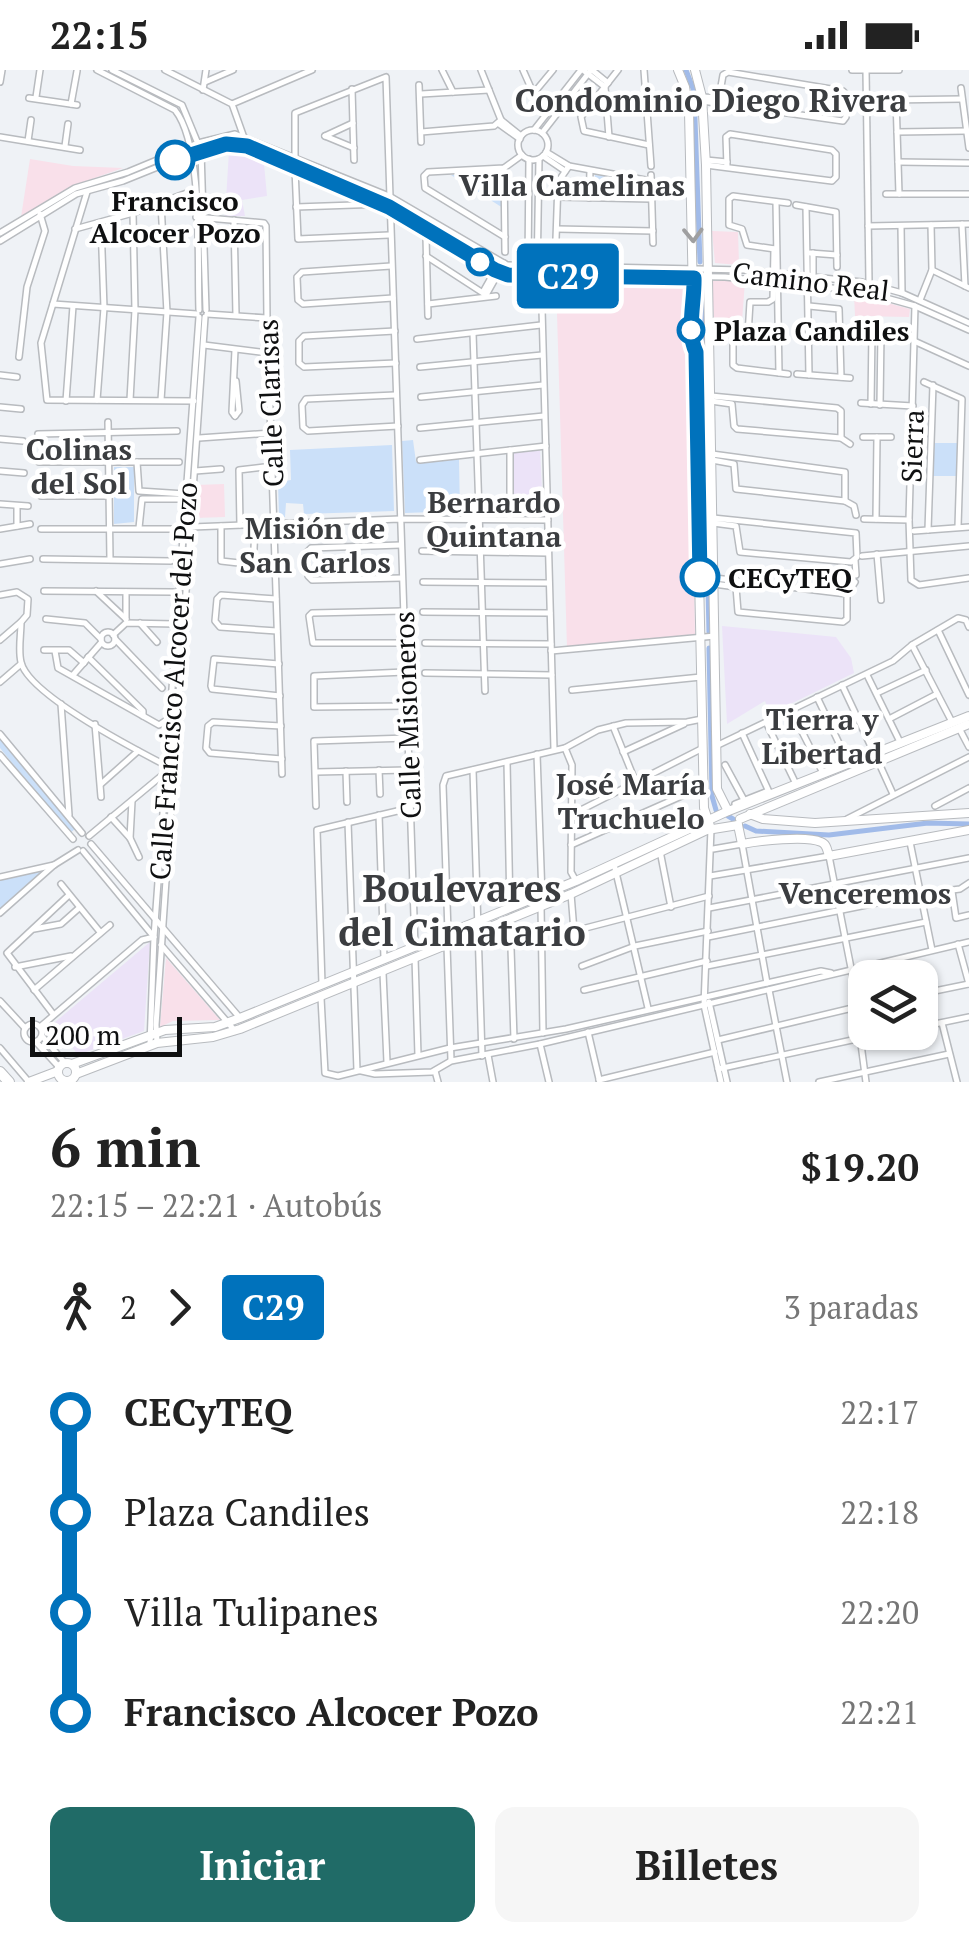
<!DOCTYPE html>
<html lang="es">
<meta charset="utf-8">
<style>
body{margin:0;font-family:"PT Serif",serif;background:#f6f6f6;color:#222;height:100vh;display:flex;flex-direction:column;font-size:38px;white-space:nowrap}
*{box-sizing:border-box;margin:0}
p{font-size:32px;color:#767676}
.icon{flex:none;width:55px;height:55px;fill:none;stroke:currentColor;stroke-width:2;stroke-linecap:round;stroke-linejoin:round}
.map{position:relative;height:1012px;overflow:hidden}
.side{display:flex;flex-direction:column;background:#fff;flex:1}
.side>*{flex:none}
.badge{padding:0 20px;border-radius:8px;font-size:35px;line-height:65px}
.fabs{position:absolute;left:848px;top:890px;display:grid;gap:20px}
.fabs a{display:grid;place-items:center;width:90px;height:90px;border-radius:20px;background:#fff;box-shadow:0 2px 8px #0004;font-size:50px}
.scale{position:absolute;left:30px;bottom:25px;width:152px;box-sizing:border-box;padding-left:10px;border:5px solid #0f1011;border-top:0;font-size:28px;line-height:35px;white-space:nowrap;color:#0f1011;-webkit-text-stroke:8px #fff;paint-order:stroke}
.map>.badge{position:absolute;translate:-50% -50%;box-shadow:0 0 0 5px #fff}
.legs{display:flex;align-items:center;gap:15px;height:110px;padding:0 50px;font-size:32px}
.legs p{margin-inline-start:auto}
.head{display:flex;align-items:center;justify-content:space-between;height:170px;padding:0 50px}
h1{font-size:55px;font-weight:800;line-height:75px}
.button{display:flex;gap:20px;margin-top:auto;padding:20px 50px}
.button a{flex:1;height:115px;border-radius:20px;background:#206b67;color:#fff;font-size:40px;font-weight:800;line-height:115px;text-align:center}
.button a+a{background:#f6f6f6;color:#222}
ul{padding:0 50px;list-style:none}
li{display:flex;align-items:center;gap:35px;height:100px;font-size:38px}
li i{display:grid;place-items:center;width:15px;height:100%;margin:0 12px;background:currentColor}
li i::after{content:'';width:25px;height:25px;margin:-12px;border:8px solid;border-radius:50%;background:#fff}
li p{margin-inline-start:auto}
li:first-child i{background:linear-gradient(#0000 50%,currentColor 0)}
li:last-child i{background:linear-gradient(currentColor 50%,#0000 0)}
.status{display:flex;justify-content:space-between;align-items:center;height:70px;padding:0 50px;background:#fff;direction:ltr}
.status svg{height:28px;fill:currentColor}
.map>svg:first-child{display:block}
.commercial{fill:#f9e0ea}
.education{fill:#ece3f8}
.green{fill:#cbe0f9}
.lines{fill:none;stroke-linecap:round;stroke-linejoin:round}
.canal{stroke:#a1bbe9;stroke-width:5}
.minor-casing{stroke:#b8bbbf;stroke-width:8}
.major-casing{stroke:#b8bbbf;stroke-width:10}
.highway-casing{stroke:#b8bbbf;stroke-width:12}
.minor{stroke:#fff;stroke-width:5}
.major{stroke:#fff;stroke-width:8}
.highway{stroke:#fff;stroke-width:10}
.oneway{stroke:#9f9fa0}
.line-1-casing{stroke:#fff;stroke-width:22}
.line-1{stroke:#0072bc;stroke-width:15}
.stop-1-dot{fill:#fff;stroke:#0072bc;stroke-width:5}
.labels{text-anchor:middle;dominant-baseline:central;stroke-width:9;stroke-linejoin:round;paint-order:stroke}
.stop-label{font-size:28px;font-weight:bold;fill:#0f1011;stroke:#fff;text-anchor:start}
.street-label{font-size:28px;fill:#0f1011;stroke:#fff}
.neighbourhood-label{font-size:30px;font-weight:bold;fill:#3b3d40;stroke:#fff}
.quarter-label{font-size:32px;font-weight:bold;fill:#3b3d40;stroke:#fff}
.district-label{font-size:38px;font-weight:bold;fill:#3b3d40;stroke:#fff}
</style>
<div class="status"><b>22:15</b><svg viewBox="0 0 49 12"><path d="M0 12V9h3v3zM5 12V6h3v6zM10 12V3h3v9zM15 12V0h3v12zM26 1h20v11H26zM47 4h2v5h-2z"/></svg></div>
<div class="map">
<svg width="969" height="1012" viewBox="0 0 969 1012">
<rect width="100%" height="100%" fill="#eff2f6"/>
<g class="commercial">
<polygon points="30,89 73,96 123,98 72,116 21,147"/>
<polygon points="712,161 738,162 739,195 715,193"/>
<polygon points="556,210 680,211 689,217 695,564 567,578"/>
<polygon points="712,211 745,211 742,251 714,252"/>
<polygon points="854,224 910,239 909,247 855,246"/>
<polygon points="224,414 225,447 195,448 196,415"/>
<polygon points="166,888 220,950 173,951 160,957"/>
</g>
<g class="education">
<polygon points="229,81 264,94 267,126 242,130 245,146 225,146"/>
<polygon points="540,380 543,440 514,440 514,383"/>
<polygon points="722,556 836,567 851,588 854,603 770,644 765,631 727,654"/>
<polygon points="150,872 144,961 78,985 54,953"/>
</g>
<g class="green">
<polygon points="469,103 502,104 503,138 451,105"/>
<polygon points="595,105 647,113 646,124 594,124"/>
<polygon points="413,370 416,392 459,389 460,441 405,443 402,371"/>
<polygon points="933,373 958,373 957,406 932,406"/>
<polygon points="392,375 394,441 304,444 303,434 286,433 285,447 279,447 278,412 291,410 290,380"/>
<polygon points="114,397 134,397 134,452 114,454"/>
<polygon points="0,666 75,759 69,764 0,678"/>
<polygon points="40,801 41,804 0,842 0,808"/>
</g>
<g class="lines">
<g class="canal">
<polyline points="686,0 694,21 700,192"/>
<polyline points="701,214 709,562"/>
<polyline points="709,578 712,726 716,740"/>
<polyline points="728,746 733,749"/>
<polyline points="745,756 756,761 829,765 928,753 969,754"/>
</g>
<defs>
<g id="minor">
<path d="M97,0L175,40C204,76 197,191 199,240"/>
<polyline points="112,0 182,35 201,81 206,240"/>
<polyline points="165,0 232,34 247,76"/>
<polyline points="442,0 453,22"/>
<polyline points="481,0 501,50"/>
<polyline points="523,0 539,36"/>
<polyline points="583,0 605,17 609,67"/>
<polyline points="592,0 608,13"/>
<polyline points="618,0 581,47 584,61 649,75"/>
<polyline points="644,0 651,96"/>
<polyline points="852,0 899,0"/>
<polyline points="866,0 869,213"/>
<polyline points="0,12 2,0"/>
<polyline points="205,12 233,0"/>
<polyline points="419,15 421,72"/>
<polyline points="961,18 969,78"/>
<polyline points="352,19 354,90"/>
<polyline points="203,20 206,0"/>
<polyline points="421,24 489,20"/>
<polyline points="533,24 553,0"/>
<polyline points="36,27 40,0"/>
<polyline points="29,28 77,35"/>
<polyline points="896,29 899,124"/>
<polyline points="887,30 962,29"/>
<polyline points="702,31 843,51 846,47 846,24 843,21 728,2 723,5 719,28 703,27"/>
<polyline points="71,34 77,1"/>
<polyline points="232,34 312,0"/>
<polyline points="501,50 521,66"/>
<polyline points="499,54 520,69"/>
<polyline points="534,60 581,0"/>
<circle cx="533" cy="75" r="15"/>
<polyline points="421,62 494,56 501,50"/>
<polyline points="897,62 967,61"/>
<polyline points="542,63 591,0"/>
<polyline points="325,66 354,78"/>
<polyline points="325,66 353,53"/>
<polyline points="0,67 80,80"/>
<polyline points="28,71 31,50"/>
<polyline points="65,76 68,54"/>
<polyline points="546,82 569,96 651,111"/>
<polyline points="543,86 565,101"/>
<polyline points="295,87 295,43 386,7 415,877"/>
<polyline points="706,90 727,92"/>
<polyline points="898,92 969,93"/>
<polyline points="706,95 832,111 836,107 836,84 832,80 730,64 726,67 727,96"/>
<polyline points="504,98 505,182"/>
<polyline points="295,99 298,169 389,165"/>
<polyline points="651,105 653,173"/>
<polyline points="87,122 41,273 47,330 194,331"/>
<polyline points="886,124 969,124"/>
<polyline points="557,127 651,129"/>
<polyline points="589,128 590,101"/>
<polyline points="776,132 779,303"/>
<polyline points="796,135 836,142 837,197"/>
<polyline points="296,137 383,134"/>
<polyline points="806,137 809,305"/>
<polyline points="196,147 264,153 266,156 267,248 282,704"/>
<polyline points="234,150 236,245"/>
<polyline points="962,154 965,216"/>
<polyline points="868,156 969,154"/>
<polyline points="901,156 902,223"/>
<polyline points="75,159 133,143 195,120"/>
<polyline points="557,159 653,161"/>
<polyline points="0,163 75,118 128,102 198,73 235,64 389,126 507,195 744,200 862,212 902,223 969,253"/>
<polyline points="426,167 428,246"/>
<polyline points="505,167 425,118 424,106 428,102 504,98 522,85"/>
<polyline points="556,169 558,112 569,96"/>
<polyline points="0,171 76,124 123,111 185,86 236,74 383,134 504,204 725,207 861,221 915,236 969,260"/>
<polyline points="774,179 773,229 768,232 750,232 748,265 747,268 733,270 733,295 737,298 788,304"/>
<polyline points="775,179 747,175 742,159 729,155 729,129 733,126 788,133"/>
<polyline points="810,183 837,185"/>
<polyline points="426,186 486,225"/>
<polyline points="391,196 302,202 297,207 298,230 303,234 393,228"/>
<polyline points="528,196 529,89"/>
<polyline points="932,200 969,218"/>
<polyline points="541,202 554,679"/>
<polyline points="813,205 813,183"/>
<polyline points="537,206 539,89"/>
<polyline points="483,222 500,192"/>
<polyline points="486,225 504,193"/>
<polyline points="920,230 932,200 931,155"/>
<polyline points="53,234 197,244"/>
<polyline points="428,234 496,226"/>
<polyline points="809,236 839,239 841,307"/>
<polyline points="915,236 909,450 911,510 919,515 969,508"/>
<polyline points="207,244 267,248"/>
<polyline points="395,261 304,266 299,271 299,293 304,297 396,293"/>
<polyline points="861,261 891,262"/>
<polyline points="473,263 485,621"/>
<polyline points="417,269 541,255"/>
<polyline points="914,271 969,296"/>
<polyline points="204,275 268,283"/>
<polyline points="235,280 232,342 235,346"/>
<polyline points="19,287 27,217 45,161 40,144"/>
<polyline points="420,297 542,285"/>
<polyline points="797,304 850,308"/>
<polyline points="0,305 17,307"/>
<polyline points="924,312 962,329 958,457"/>
<polyline points="395,325 306,329 302,335 303,357 308,361 398,356"/>
<polyline points="711,326 837,338 841,341 841,368"/>
<polyline points="421,327 543,315"/>
<polyline points="97,330 104,238 101,153"/>
<polyline points="130,330 135,240 133,143"/>
<polyline points="161,330 167,242 161,134"/>
<polyline points="66,331 73,236"/>
<polyline points="711,331 732,334 734,356 737,359 841,368 850,374"/>
<polyline points="861,333 913,336"/>
<polyline points="871,334 872,261"/>
<polyline points="880,335 881,262"/>
<polyline points="0,337 21,339"/>
<polyline points="235,346 239,341 236,311"/>
<polyline points="108,352 110,489"/>
<polyline points="420,358 544,346"/>
<polyline points="38,364 177,361"/>
<polyline points="863,367 891,367"/>
<polyline points="199,368 271,363"/>
<polyline points="0,369 23,371"/>
<polyline points="510,380 510,449"/>
<polyline points="712,384 845,402 845,431 736,419 734,394 712,390"/>
<polyline points="420,390 546,376"/>
<polyline points="39,392 179,392"/>
<polyline points="137,392 139,421 185,424"/>
<polyline points="0,401 24,403"/>
<polyline points="195,401 221,399"/>
<polyline points="41,426 108,426"/>
<polyline points="845,431 854,436 856,445"/>
<polyline points="0,434 28,436"/>
<polyline points="17,436 17,456"/>
<polyline points="713,448 856,463 857,487 851,492 740,482 736,456 713,453"/>
<polyline points="864,449 909,450"/>
<polyline points="876,449 877,367"/>
<polyline points="240,455 239,400 272,396"/>
<polyline points="221,456 221,491 275,497"/>
<polyline points="192,457 400,449 548,450"/>
<polyline points="139,458 142,429 185,429"/>
<polyline points="0,459 30,454"/>
<polyline points="41,459 176,459"/>
<polyline points="928,460 933,315"/>
<polyline points="914,461 969,457"/>
<polyline points="401,475 311,478 306,483 308,506 312,510 402,508"/>
<polyline points="254,479 255,454"/>
<polyline points="422,481 548,483"/>
<polyline points="877,484 881,530"/>
<polyline points="862,486 969,476"/>
<polyline points="43,489 171,491"/>
<polyline points="855,490 856,505"/>
<polyline points="0,494 30,489"/>
<polyline points="423,512 549,513"/>
<polyline points="714,514 736,517 738,542 843,552 847,549 847,524 715,508"/>
<polyline points="44,521 173,522"/>
<polyline points="96,521 126,549"/>
<polyline points="847,524 855,512"/>
<path d="M0,525L17,522L28,529L27,545L21,552C21,565 18,580 21,592C28,624 136,680 167,696"/>
<polyline points="276,529 221,525 217,529 215,551 220,557 277,561"/>
<polyline points="403,541 312,543 309,546 313,573 404,573"/>
<polyline points="423,542 550,543"/>
<polyline points="46,549 85,553 101,569"/>
<polyline points="126,549 126,522"/>
<polyline points="140,553 157,572"/>
<polyline points="938,560 969,625"/>
<circle cx="108" cy="569" r="7"/>
<polyline points="113,565 126,553 175,554"/>
<polyline points="115,569 162,618"/>
<polyline points="0,570 21,552"/>
<polyline points="425,573 551,574"/>
<polyline points="912,575 952,652"/>
<polyline points="44,580 69,580 84,593"/>
<polyline points="55,581 58,598 159,655 165,651"/>
<polyline points="551,581 715,566"/>
<polyline points="88,587 143,641 143,646"/>
<polyline points="279,594 214,589 211,616 212,619 280,626"/>
<polyline points="405,602 314,606 314,637 407,636"/>
<polyline points="425,603 552,605"/>
<polyline points="73,605 101,573"/>
<polyline points="867,605 900,672"/>
<polyline points="0,612 21,594"/>
<polyline points="842,615 874,683"/>
<polyline points="572,620 701,607"/>
<polyline points="877,623 926,600"/>
<polyline points="817,627 848,692"/>
<polyline points="61,634 69,745"/>
<polyline points="791,640 823,703"/>
<polyline points="889,649 937,624"/>
<polyline points="766,652 796,714"/>
<polyline points="95,654 101,727"/>
<polyline points="281,656 213,652 208,656 206,678 210,683 282,689"/>
<polyline points="613,656 636,713"/>
<polyline points="959,658 969,677"/>
<polyline points="742,663 770,724"/>
<polyline points="0,664 82,763"/>
<polyline points="716,676 893,591 912,575 958,548 966,550 969,557"/>
<polyline points="565,678 572,695 571,802 576,811"/>
<polyline points="623,682 684,654"/>
<polyline points="537,684 542,826"/>
<polyline points="0,685 73,769"/>
<polyline points="878,691 893,724"/>
<polyline points="507,692 510,839"/>
<polyline points="725,695 744,730"/>
<polyline points="379,700 380,724"/>
<polyline points="473,700 482,986"/>
<polyline points="346,701 347,732"/>
<polyline points="316,702 408,700"/>
<polyline points="101,714 138,681"/>
<polyline points="735,734 768,721"/>
<polyline points="316,736 314,671 408,668"/>
<polyline points="935,736 969,718"/>
<polyline points="379,745 384,888"/>
<polyline points="571,745 703,678"/>
<polyline points="111,747 130,768 139,787"/>
<polyline points="847,749 969,687"/>
<polyline points="348,752 357,1000 375,1004 432,1002 451,991 540,974 969,872"/>
<polyline points="711,759 704,935 721,1012"/>
<polyline points="89,766 166,702"/>
<polyline points="130,768 132,731"/>
<polyline points="910,772 932,880"/>
<polyline points="91,774 240,948"/>
<polyline points="571,775 704,716"/>
<polyline points="713,779 742,774 767,913"/>
<polyline points="83,781 154,867"/>
<polyline points="660,781 671,837"/>
<polyline points="614,794 648,938"/>
<polyline points="710,806 829,786 851,898 866,1012"/>
<polyline points="0,807 54,795"/>
<polyline points="61,814 100,862"/>
<polyline points="952,821 956,848 969,845"/>
<polyline points="571,824 574,861 709,826"/>
<polyline points="541,836 543,963"/>
<polyline points="709,838 969,788"/>
<polyline points="0,843 54,795 78,780"/>
<polyline points="510,848 514,969"/>
<polyline points="34,859 61,854 79,838"/>
<polyline points="448,862 443,715 446,706 565,678 598,660 626,653 687,652 702,649"/>
<polyline points="708,867 921,824 960,819 969,813"/>
<polyline points="958,874 969,914"/>
<polyline points="161,875 235,961"/>
<polyline points="447,876 451,990"/>
<polyline points="415,888 418,985"/>
<polyline points="582,896 635,876 708,861"/>
<polyline points="707,896 926,852"/>
<polyline points="15,897 71,886"/>
<polyline points="383,903 387,992"/>
<polyline points="322,914 317,760 410,738"/>
<polyline points="34,920 110,855"/>
<polyline points="584,920 707,891"/>
<polyline points="769,920 787,1012"/>
<polyline points="920,924 969,914"/>
<polyline points="321,928 325,1003 338,1006 450,978 566,959 767,913 821,901 831,903"/>
<polyline points="0,931 25,958"/>
<polyline points="709,932 727,1012"/>
<polyline points="53,944 7,883 69,825"/>
<polyline points="942,953 957,1012"/>
<circle cx="33" cy="963" r="9"/>
<polyline points="40,957 142,870 154,867"/>
<polyline points="920,957 969,947"/>
<polyline points="588,962 599,1009"/>
<polyline points="42,966 65,993"/>
<polyline points="718,970 865,935"/>
<polyline points="36,972 59,997"/>
<polyline points="157,973 156,955 205,247"/>
<polyline points="540,974 549,1012"/>
<polyline points="150,975 154,867 199,247"/>
<polyline points="0,978 29,1012"/>
<polyline points="488,985 493,1012"/>
<polyline points="718,999 889,962"/>
<polyline points="435,1001 438,1012"/>
<polyline points="599,1010 715,982"/>
<polyline points="819,1012 949,984"/>
</g>
<g id="major">
<polyline points="678,0 685,17 689,42 704,738 711,759"/>
<polyline points="695,0 702,27 706,95 717,719 728,741"/>
<polyline points="750,744 763,749 815,753 969,743"/>
<polyline points="740,749 969,654"/>
<path d="M738,755L742,774C759,771 806,765 821,772C827,774 827,780 829,786L969,760"/>
<circle cx="67" cy="1002" r="9"/>
<polyline points="72,994 165,960 215,957 240,948 576,811 726,742 969,646"/>
<polyline points="76,1004 157,973 213,967 240,959 571,824 707,760 738,755"/>
<polyline points="29,1012 58,1001"/>
</g>
<polyline id="highway" points="0,1002 9,1012"/>
</defs>
<use href="#minor" class="minor-casing"/>
<use href="#major" class="major-casing"/>
<use href="#highway" class="highway-casing"/>
<use href="#minor" class="minor"/>
<use href="#major" class="major"/>
<use href="#highway" class="highway"/>
</g>
<defs><path id="oneway-chevron" d="M-2-3.5L2.5 0L-2 3.5" fill="none" stroke-width="1.6" stroke-linecap="round" stroke-linejoin="round" transform="scale(2.5)"/></defs>
<use class="oneway" href="#oneway-chevron" transform="translate(693 165) rotate(88)"/>
<g class="lines">
<defs>
<path id="line-1" d="M175,90L226,74L247,76L389,137L495,200L508,205L694,208C695,230 686,262 696,282L700,507"/>
</defs>
<use href="#line-1" class="line-1-casing"/>
<use href="#line-1" class="line-1"/>
</g>
<g class="stop-1-dot">
<circle cx="175" cy="90" r="18"/>
<circle cx="480" cy="192" r="12"/>
<circle cx="691" cy="260" r="12"/>
<circle cx="700" cy="507" r="18"/>
</g>
<g class="labels">
<g class="stop-label">
<text x="175" y="130" text-anchor="middle">Francisco<tspan x="175" dy="32">Alcocer Pozo</tspan></text>
<text x="714" y="260">Plaza Candiles</text>
<text x="728" y="507">CECyTEQ</text>
</g>
<g class="street-label">
<text transform="translate(811 211) rotate(7)">Camino Real</text>
<text transform="translate(270 333) rotate(-92)">Calle Clarisas</text>
<text transform="translate(912 376) rotate(-88)">Sierra</text>
<text transform="translate(173 611) rotate(-86)">Calle Francisco Alcocer del Pozo</text>
<text transform="translate(407 645) rotate(-92)">Calle Misioneros</text>
</g>
<g class="neighbourhood-label">
<text x="572" y="115">Villa Camelinas</text>
<text x="79" y="379">Colinas<tspan x="79" dy="34">del Sol</tspan></text>
<text x="494" y="432">Bernardo<tspan x="494" dy="34">Quintana</tspan></text>
<text x="315" y="458">Misión de<tspan x="315" dy="34">San Carlos</tspan></text>
<text x="822" y="649">Tierra y<tspan x="822" dy="34">Libertad</tspan></text>
<text x="631" y="714">José María<tspan x="631" dy="34">Truchuelo</tspan></text>
<text x="865" y="823">Venceremos</text>
</g>
<g class="quarter-label">
<text x="711" y="30">Condominio Diego Rivera</text>
</g>
<g class="district-label">
<text x="462" y="818">Boulevares<tspan x="462" dy="44">del Cimatario</tspan></text>
</g>
</g>
</svg>
<div class="fabs">
<a><svg class="icon" aria-label="layers" viewBox="0 0 24 24"><path d="M12 4l9 5-9 5-9-5zM3 14l9 5 9-5"/></svg></a>
</div>
<div class="scale">200 m</div>
<b class="badge" style="left:568px;top:206px;background:#0072bc;color:#fff">C29</b>
</div>
<section class="side">
<div class="head"><div><h1>6 min</h1><p>22:15 – 22:21 · Autobús</p></div><b>$19.20</b></div>
<div class="legs"><svg class="icon" aria-label="walk" viewBox="0 0 24 24"><circle cx="13" cy="4" r="2"/><path d="M13 8l-2 6 4 7M11 14l-3 7M7 12l3-4h3l4 4"/></svg>2<svg class="icon" aria-label="forward" viewBox="0 0 24 24"><path d="M9 5l7 7-7 7"/></svg><b class="badge" style="background:#0072bc;color:#fff">C29</b><p>3 paradas</p></div>
<ul>
<li><i style="color:#0072bc"></i><b>CECyTEQ</b><p>22:17</p></li>
<li><i style="color:#0072bc"></i><span>Plaza Candiles</span><p>22:18</p></li>
<li><i style="color:#0072bc"></i><span>Villa Tulipanes</span><p>22:20</p></li>
<li><i style="color:#0072bc"></i><b>Francisco Alcocer Pozo</b><p>22:21</p></li>
</ul>
<div class="button"><a>Iniciar</a><a>Billetes</a></div>
</section>
